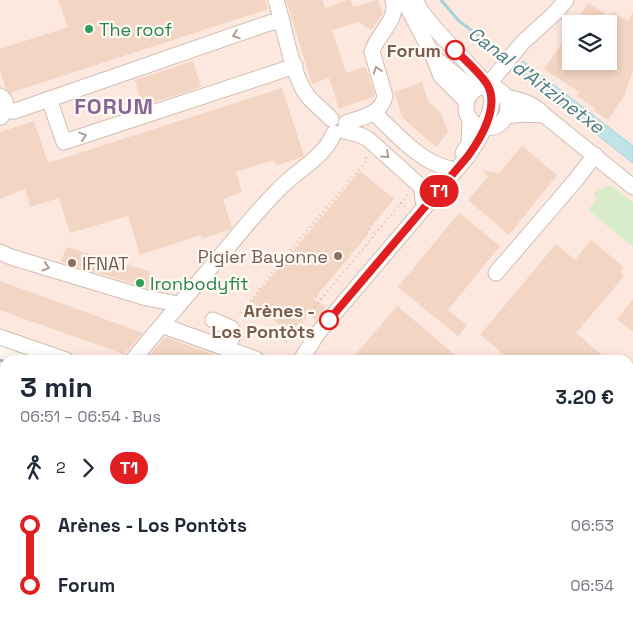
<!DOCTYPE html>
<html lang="fr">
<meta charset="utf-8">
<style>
body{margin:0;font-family:"Space Grotesk",sans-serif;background:#f2f2f3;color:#1f2937;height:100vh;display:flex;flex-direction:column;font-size:19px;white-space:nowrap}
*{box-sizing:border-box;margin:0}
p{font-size:16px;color:#747a83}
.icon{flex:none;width:28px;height:28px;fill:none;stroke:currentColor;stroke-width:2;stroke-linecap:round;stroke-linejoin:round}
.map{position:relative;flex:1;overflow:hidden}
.panel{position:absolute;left:0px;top:355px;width:634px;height:270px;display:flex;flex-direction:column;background:#fff;border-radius:15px 15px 0 0;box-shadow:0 2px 8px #0003}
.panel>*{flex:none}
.badge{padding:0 10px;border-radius:16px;font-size:18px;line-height:32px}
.controls{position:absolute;left:562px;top:15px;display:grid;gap:10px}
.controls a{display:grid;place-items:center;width:55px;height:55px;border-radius:0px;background:#fff;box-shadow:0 2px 8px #0003;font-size:25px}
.map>.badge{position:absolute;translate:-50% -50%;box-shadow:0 0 0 2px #fff}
.legs{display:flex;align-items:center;gap:8px;height:55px;padding:0 20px;font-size:16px}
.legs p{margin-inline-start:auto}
.overview{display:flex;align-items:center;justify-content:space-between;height:85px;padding:0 20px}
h1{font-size:28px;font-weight:800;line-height:38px}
ul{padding:0 20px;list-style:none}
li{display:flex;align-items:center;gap:18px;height:60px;font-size:19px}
li i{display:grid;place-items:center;width:8px;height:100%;margin:0 6px;background:currentColor}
li i::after{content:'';width:12px;height:12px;margin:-6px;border:4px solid;border-radius:50%;background:#fff}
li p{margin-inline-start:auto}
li:first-child i{background:linear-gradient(#0000 50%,currentColor 0)}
li:last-child i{background:linear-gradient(currentColor 50%,#0000 0)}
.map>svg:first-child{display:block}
.residential{fill:#f5e8da}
.commercial{fill:#fde8e0;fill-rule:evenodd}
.green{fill:#d8ecc9}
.water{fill:#bfe3e8;stroke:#a5d3da}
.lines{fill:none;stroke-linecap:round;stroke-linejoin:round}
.stream{stroke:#a5d3da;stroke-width:3}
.building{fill:#f3d5c3}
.minor-casing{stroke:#d1beb0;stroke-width:17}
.path{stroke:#d9b8a5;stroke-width:2;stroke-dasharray:1 4;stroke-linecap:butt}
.minor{stroke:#fff;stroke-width:15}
.rail{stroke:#b9a8c9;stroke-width:3;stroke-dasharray:8 5;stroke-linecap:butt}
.oneway{stroke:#af9d94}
.line-1-casing{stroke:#fff;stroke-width:11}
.line-1{stroke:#e11f21;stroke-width:8}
.leisure-dot{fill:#2e9e5b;stroke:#fffaf3;stroke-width:2}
.stop-1-dot{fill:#fff;stroke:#e11f21;stroke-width:2.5}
.education-dot{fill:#8d6e63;stroke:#fffaf3;stroke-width:2}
.labels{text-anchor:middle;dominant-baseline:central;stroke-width:4.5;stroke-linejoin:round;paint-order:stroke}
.leisure-label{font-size:18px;fill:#27864d;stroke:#fffaf3;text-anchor:start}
.stop-label{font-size:18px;font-weight:bold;fill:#7a5c4d;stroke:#fffaf3;text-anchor:end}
.education-label{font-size:18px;fill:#785e54;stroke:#fffaf3;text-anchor:end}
.water-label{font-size:19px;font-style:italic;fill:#437c86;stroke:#fffaf3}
.district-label{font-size:22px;font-weight:bold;letter-spacing:1px;fill:#846695;stroke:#fffaf3}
</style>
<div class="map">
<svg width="633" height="625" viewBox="0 0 633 625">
<rect width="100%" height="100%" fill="#fdf6ec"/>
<polygon class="residential" points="0,428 5,430 5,620 563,620 570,625 0,625"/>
<path class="commercial" d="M0,0H633V625H570L563,620H629V360H51L0,340ZM571,24H609V61H571Z"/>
<g class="green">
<polygon points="610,185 633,202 633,247 588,210 597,199 593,193"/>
<polygon points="0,370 5,372 5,430 0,428"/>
</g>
<polygon class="water" points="523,61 633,146 633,163 516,71"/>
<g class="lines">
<polyline class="stream" points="441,0 459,21 506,56"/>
</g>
<g class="building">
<polygon points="58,0 265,0 268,9 10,93 6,89 0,70 0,49 68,27"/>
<polygon points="286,0 322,0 325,8 348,0 351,0 353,7 378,0 383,13 371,30 359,22 332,30 346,73 365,67 369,75 375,96 339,109 329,78 312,84"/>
<polygon points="588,3 610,17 613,12 628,21 633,12 633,71 624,96 608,120 594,111 596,109 577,96 579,92 544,69 571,30 571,61 609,61 609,24 575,24"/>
<polygon points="193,61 201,87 142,106 135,80"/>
<polygon points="422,82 428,101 441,113 448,132 436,147 402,117 394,92"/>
<polygon points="282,88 304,156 276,166 274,160 236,172 242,192 223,199 232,228 231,229 202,239 201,235 140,255 128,216 70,233 59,198 30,207 25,189 0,199 0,132 34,121 48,163"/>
<polygon points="522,146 557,175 509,235 468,200 488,177 482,170 499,173"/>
<polygon points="360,171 394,199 367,232 369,233 314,299 326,308 316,320 308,313 290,334 251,301"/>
<polygon points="459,213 500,246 448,310 467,325 458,336 398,287"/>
<polygon points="591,240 624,267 620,272 624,276 576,333 608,360 511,360 480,335 556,244 575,260"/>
<polygon points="66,247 149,271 156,290 61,262"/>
<polygon points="0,281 69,306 143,333 124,354 16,316 0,310"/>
<polygon points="633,299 633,332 617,319"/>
<polygon points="397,306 461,360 351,360"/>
<polygon points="165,337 227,359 227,360 145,360"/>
</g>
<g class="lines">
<defs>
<g id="minor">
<path d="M276,0C285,28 290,69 306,94C313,103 323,110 331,119"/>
<polyline points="404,0 433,56 441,76 466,101"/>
<polyline points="440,62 462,80 478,87"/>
<polyline points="488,85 523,42 554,14 566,0"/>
<circle cx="487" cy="107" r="21"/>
<path d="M0,96C9,101 6,110 1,117"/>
<path d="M506,97C521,100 533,103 544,115L633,187"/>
<polyline points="49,99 64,142 295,66"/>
<polyline points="5,111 15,111 269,23 282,21"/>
<path d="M374,113C397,134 419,162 451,169"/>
<polyline points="506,116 523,114 544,115"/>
<path d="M346,123C362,117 381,115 385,96L372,52C377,33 399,21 393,0"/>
<polyline points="344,131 360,135 368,139 417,183 422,188 423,201"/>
<polyline points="463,153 469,144 470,119"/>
<polyline points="0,252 11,257 147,298 178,304"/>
<polyline points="496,273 575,181 595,155"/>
<polyline points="213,320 231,328 234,334 227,348"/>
<polyline points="169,328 256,359"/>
<polyline points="0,337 66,360"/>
<path d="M133,360C161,325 190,292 219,258C238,235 257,211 279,189C297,170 324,158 334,133"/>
<polyline points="301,360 317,334 468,156 480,137 490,111 492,101 488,85 438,32 421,11 415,0"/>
<polyline points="629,596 633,591"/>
<polyline points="0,611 5,618"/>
<polyline points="120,620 123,625"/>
<polyline points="554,620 560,625"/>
<polyline points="580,620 586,625"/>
<polyline points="169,625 180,620"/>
<polyline points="362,625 366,620"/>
<polyline points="605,625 609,620"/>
</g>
</defs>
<use href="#minor" class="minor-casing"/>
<g class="path">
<polyline points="400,203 406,208"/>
<polyline points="369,229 375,234"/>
<polyline points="316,296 321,300"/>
<polyline points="241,313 279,264 367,160 364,154"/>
<polyline points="286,342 410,192"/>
</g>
<use href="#minor" class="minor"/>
<g class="rail">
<polyline points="0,360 5,362"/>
<polyline points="629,474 633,473"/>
</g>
</g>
<defs><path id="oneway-chevron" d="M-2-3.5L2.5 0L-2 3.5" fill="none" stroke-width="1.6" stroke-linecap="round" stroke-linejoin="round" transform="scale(1.25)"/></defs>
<g class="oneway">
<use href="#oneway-chevron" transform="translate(236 35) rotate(161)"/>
<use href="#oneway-chevron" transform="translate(377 70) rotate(-108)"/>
<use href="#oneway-chevron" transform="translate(83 136) rotate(-18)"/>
<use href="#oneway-chevron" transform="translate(386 155) rotate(42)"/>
<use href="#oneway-chevron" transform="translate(46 267) rotate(17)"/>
</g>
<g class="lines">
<defs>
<path id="line-1" d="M329,320L468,156C481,138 500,106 487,84C479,72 466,61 455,50"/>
</defs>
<use href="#line-1" class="line-1-casing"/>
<use href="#line-1" class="line-1"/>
</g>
<g class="leisure-dot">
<circle cx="89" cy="29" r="5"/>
<circle cx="140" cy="283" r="5"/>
</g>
<g class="stop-1-dot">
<circle cx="455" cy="50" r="9"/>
<circle cx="329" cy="320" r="9"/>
</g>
<g class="education-dot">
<circle cx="338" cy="256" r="5"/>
<circle cx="72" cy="263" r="5"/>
</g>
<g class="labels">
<g class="leisure-label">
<text x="99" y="29">The roof</text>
<text x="150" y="283">Ironbodyfit</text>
</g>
<g class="stop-label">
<text x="441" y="50">Forum</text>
<text x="315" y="310">Arènes -<tspan x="315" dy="21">Los Pontòts</tspan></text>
</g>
<g class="education-label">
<text x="328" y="256">Pigier Bayonne</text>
<text x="82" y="263" text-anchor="start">IFNAT</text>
</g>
<g class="water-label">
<text transform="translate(536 80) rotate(37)">Canal d'Aitzinetxe</text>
</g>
<g class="district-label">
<text x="114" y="106">FORUM</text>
</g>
</g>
</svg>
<div class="controls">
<a><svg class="icon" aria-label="layers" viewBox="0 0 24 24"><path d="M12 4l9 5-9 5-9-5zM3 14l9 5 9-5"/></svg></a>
</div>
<b class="badge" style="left:439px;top:191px;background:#e11f21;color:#fff">T1</b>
<section class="panel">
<div class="overview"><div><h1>3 min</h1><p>06:51 – 06:54 · Bus</p></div><b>3.20 €</b></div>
<div class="legs"><svg class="icon" aria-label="walk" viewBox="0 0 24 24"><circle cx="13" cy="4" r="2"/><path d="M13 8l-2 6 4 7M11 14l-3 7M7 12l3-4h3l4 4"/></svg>2<svg class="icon" aria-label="forward" viewBox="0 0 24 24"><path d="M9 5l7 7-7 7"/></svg><b class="badge" style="background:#e11f21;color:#fff">T1</b></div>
<ul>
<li><i style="color:#e11f21"></i><b>Arènes - Los Pontòts</b><p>06:53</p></li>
<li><i style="color:#e11f21"></i><b>Forum</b><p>06:54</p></li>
</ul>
</section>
</div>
